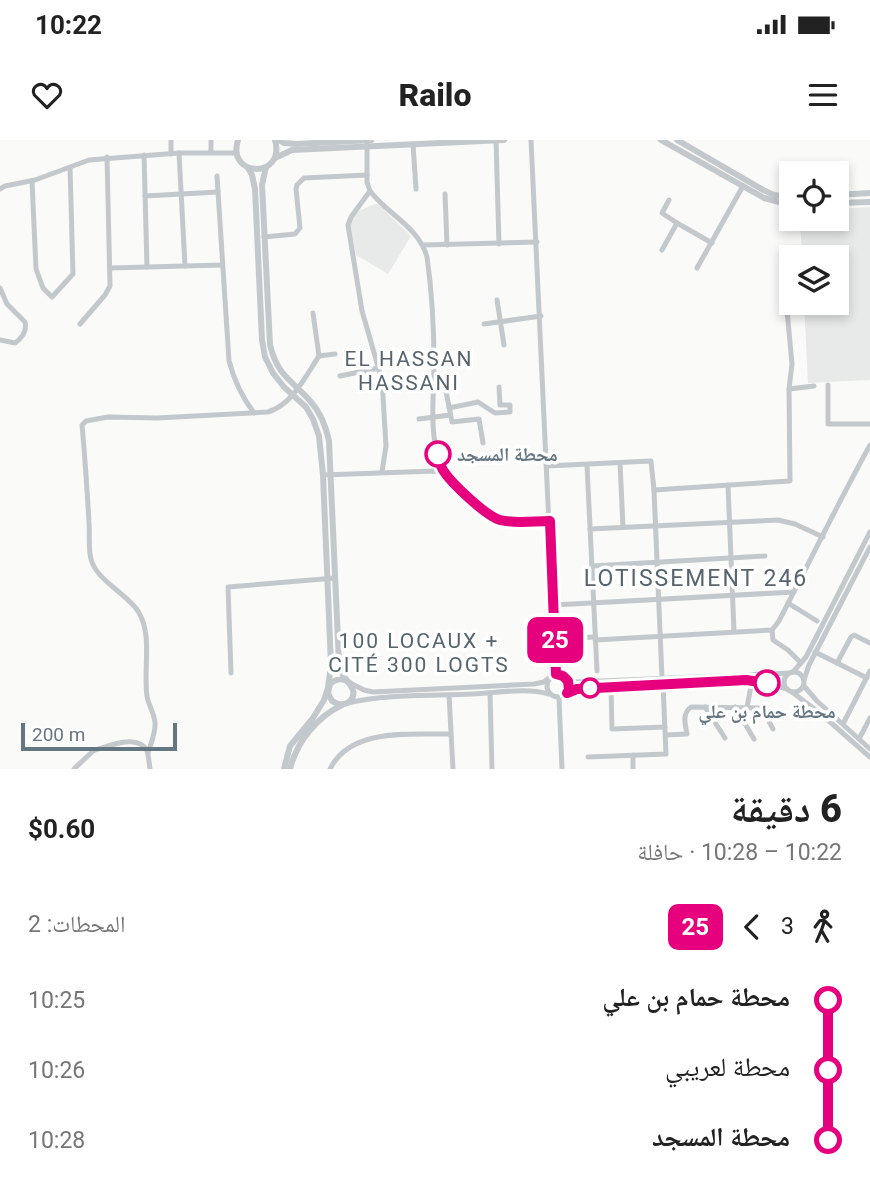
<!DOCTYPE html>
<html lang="ar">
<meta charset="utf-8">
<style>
body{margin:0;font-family:Roboto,"Noto Naskh Arabic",sans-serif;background:#f6f6f6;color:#222;direction:rtl;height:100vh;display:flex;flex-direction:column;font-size:26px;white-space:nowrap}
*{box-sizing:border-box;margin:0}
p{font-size:23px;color:#767676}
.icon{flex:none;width:38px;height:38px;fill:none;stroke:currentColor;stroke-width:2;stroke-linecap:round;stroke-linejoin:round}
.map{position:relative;height:629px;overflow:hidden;direction:ltr}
.side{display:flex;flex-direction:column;background:#fff;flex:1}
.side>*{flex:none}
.badge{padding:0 14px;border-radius:10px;font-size:24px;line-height:46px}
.controls{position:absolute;left:779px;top:21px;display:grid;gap:14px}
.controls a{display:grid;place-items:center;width:70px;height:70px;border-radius:0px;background:#fff;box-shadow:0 4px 10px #0003;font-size:35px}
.scale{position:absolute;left:21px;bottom:18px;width:156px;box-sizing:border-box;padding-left:7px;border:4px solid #657683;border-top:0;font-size:19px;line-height:24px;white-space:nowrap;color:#657683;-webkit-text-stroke:5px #fff;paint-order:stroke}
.map>.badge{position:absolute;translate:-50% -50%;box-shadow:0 0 0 4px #fff}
.legs{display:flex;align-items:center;gap:10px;height:77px;padding:0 28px;font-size:23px}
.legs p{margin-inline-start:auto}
.head{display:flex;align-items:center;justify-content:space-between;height:119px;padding:0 28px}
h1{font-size:38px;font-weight:800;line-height:52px}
ul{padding:0 28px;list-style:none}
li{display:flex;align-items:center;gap:24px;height:70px;font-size:26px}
li i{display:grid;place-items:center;width:10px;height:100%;margin:0 9px;background:currentColor}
li i::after{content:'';width:18px;height:18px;margin:-9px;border:5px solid;border-radius:50%;background:#fff}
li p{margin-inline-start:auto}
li:first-child i{background:linear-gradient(#0000 50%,currentColor 0)}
li:last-child i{background:linear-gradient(currentColor 50%,#0000 0)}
.status{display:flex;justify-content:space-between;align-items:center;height:49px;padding:0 35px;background:#fff;direction:ltr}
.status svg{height:19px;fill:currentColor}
header{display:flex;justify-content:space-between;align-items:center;height:91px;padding:0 28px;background:#fff;font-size:32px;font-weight:800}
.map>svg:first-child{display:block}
.built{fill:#e8e9e9}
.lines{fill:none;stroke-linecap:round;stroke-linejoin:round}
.minor{stroke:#c3c8cc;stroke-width:5}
.tertiary{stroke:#c3c8cc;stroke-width:6}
.line-1-casing{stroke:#fff;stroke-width:16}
.line-1{stroke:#e6007e;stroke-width:10}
.stop-1-dot{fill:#fff;stroke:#e6007e;stroke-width:3.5}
.labels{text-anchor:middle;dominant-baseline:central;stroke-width:7;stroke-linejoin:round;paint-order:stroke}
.stop-label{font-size:19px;font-weight:bold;fill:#657683;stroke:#fff;text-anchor:start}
.neighbourhood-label{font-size:21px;letter-spacing:2px;fill:#57646e;stroke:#fff}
.quarter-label{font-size:23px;letter-spacing:2px;fill:#57646e;stroke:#fff}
</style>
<div class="status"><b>10:22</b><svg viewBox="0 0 49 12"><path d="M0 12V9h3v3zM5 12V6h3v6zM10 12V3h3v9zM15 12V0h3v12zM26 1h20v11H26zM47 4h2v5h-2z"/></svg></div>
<header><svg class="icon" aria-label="menu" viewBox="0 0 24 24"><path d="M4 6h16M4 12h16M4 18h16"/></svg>Railo<svg class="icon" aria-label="heart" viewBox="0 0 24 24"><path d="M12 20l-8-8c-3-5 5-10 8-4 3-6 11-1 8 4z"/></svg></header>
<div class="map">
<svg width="870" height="629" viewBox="0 0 870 629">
<rect width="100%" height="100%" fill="#fafaf8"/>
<g class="built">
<polygon points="375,64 378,64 411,96 388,134 356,115 350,85 350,82 358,71"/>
<polygon points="870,67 870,240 808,243 804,163 836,163 836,117 802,117 800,79 836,79 837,69"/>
</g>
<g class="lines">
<g class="minor">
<polyline points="171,0 171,14"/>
<polyline points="211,0 211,12"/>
<polyline points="496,0 499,104"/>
<polyline points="531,0 556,535"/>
<path d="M367,3V42L370,51C387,74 419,87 427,117C432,152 434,189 434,225C434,262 426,308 450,340"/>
<polyline points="413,4 416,49"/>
<polyline points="179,13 185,126"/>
<polyline points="144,15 147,127"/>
<path d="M217,36L229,221C234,240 242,257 254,273"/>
<polyline points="32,41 36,129 43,148 52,157 73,134 70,27"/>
<polyline points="0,49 5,46 35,40 89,20 179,13 237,13"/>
<polyline points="370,51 351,77 348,85 362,171 382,240 386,306 382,332"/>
<polyline points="445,54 447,105"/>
<polyline points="145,56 218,52"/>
<polyline points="669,60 662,73 677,83 712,103"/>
<polyline points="264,97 295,94 300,88 296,49 297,45 304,38 367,35"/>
<polyline points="423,105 537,102"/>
<polyline points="662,110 677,83"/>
<polyline points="110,128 222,125"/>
<polyline points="697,128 743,46"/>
<path d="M0,148L7,164L25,182C27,191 22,198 15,203L0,200"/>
<polyline points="785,149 792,224 789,249"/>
<polyline points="497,160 504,205"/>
<polyline points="313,173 319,216 335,214"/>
<polyline points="80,184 105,155 110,146 107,17"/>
<polyline points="484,184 541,176"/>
<polyline points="340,236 379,228"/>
<polyline points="828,245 828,284 870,284"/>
<polyline points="445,246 452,282 479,279 483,303"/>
<polyline points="449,268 478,262 495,273 510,272 510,265 500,265 499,247"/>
<polyline points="419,279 450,275"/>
<polyline points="620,323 623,387"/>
<polyline points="587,325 597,531"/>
<polyline points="547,326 651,321 654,350 790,341 789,249 814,246"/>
<path d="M323,335L435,331C459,340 471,368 495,378C511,385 533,381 550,381"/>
<polyline points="728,345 734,492"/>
<polyline points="654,350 662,538"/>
<polyline points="590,389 778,380 795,384 823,397"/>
<polyline points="592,426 765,416"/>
<polyline points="788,463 817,481"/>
<polyline points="554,465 794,452"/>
<polyline points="772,490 773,500 788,510 801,523"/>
<polyline points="574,498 595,497"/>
<path d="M595,500L772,490L779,481C809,423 838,363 870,305"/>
<polyline points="815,512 867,538"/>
<polyline points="837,523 851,497 854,495 870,503"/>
<circle cx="794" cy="542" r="10"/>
<polyline points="793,532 806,517 870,392"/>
<polyline points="231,533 228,447 335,438"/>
<circle cx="558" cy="546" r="11"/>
<polyline points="566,538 577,542 790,533"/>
<polyline points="804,540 809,525 870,407"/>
<polyline points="350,543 364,550 373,552 534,544 544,542 549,538"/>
<polyline points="804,546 817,561 870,609"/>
<polyline points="611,547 612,589 665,587"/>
<polyline points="792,552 821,574 870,617"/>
<polyline points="490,553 492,629"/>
<polyline points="567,553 577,549 746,540 767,543 787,549"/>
<polyline points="449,555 453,629"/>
<polyline points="559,558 562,629"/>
<path d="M347,563C387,554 431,556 473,554C497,553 526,547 549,554"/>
<polyline points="705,567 725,598"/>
<polyline points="735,567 754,599"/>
<polyline points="747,567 752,541"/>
<polyline points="843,584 870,531"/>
<path d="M666,595L687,594C685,584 682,573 691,567L760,568L763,570L773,589"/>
<polyline points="859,599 870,578"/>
<path d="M148,613C151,603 156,592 155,582C154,573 148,564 147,556C143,528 153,495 138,471C126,453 96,440 91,419C88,408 90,393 89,382C87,349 85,317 82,285L86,281L108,277L157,278L268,272C293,264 305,237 319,216"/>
<polyline points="588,617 666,614 663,544"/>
<path d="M74,629L93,611L98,609C112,605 139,594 147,611C149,617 149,623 150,629"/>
<path d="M330,629C351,587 411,595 451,594"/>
<polyline points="633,629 633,615"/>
</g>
<g class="tertiary">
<path d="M238,0C226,38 286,39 275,0"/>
<polyline points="279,0 284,3 296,4 371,0"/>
<polyline points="661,0 764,58 791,65"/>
<polyline points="677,0 763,50 774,55 791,57"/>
<polyline points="275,18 292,10 504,0"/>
<path d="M266,27L262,45L270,205C278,237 291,239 311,262C321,273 326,287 329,301L339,523C340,529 340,530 343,535C348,543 360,552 349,562C343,566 337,564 332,561L328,553L330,544C337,538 343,538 350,543"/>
<polyline points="248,28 252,35 255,49 262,200 265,217 273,233 284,247 306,267 313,279 319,296 323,335 331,525 328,548 324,560 313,578 290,606 284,629"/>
<polyline points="836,55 870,53"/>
<polyline points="836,63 870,62"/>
<path d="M290,629C297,601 317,577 342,565"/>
</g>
</g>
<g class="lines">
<defs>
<path id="line-1" d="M438,314C439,320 440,325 443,330C451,343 486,376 500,380C515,384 534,381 550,381L556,534L563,536L568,541L569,550L567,553L577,549L746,540L767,543"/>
</defs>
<use href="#line-1" class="line-1-casing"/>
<use href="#line-1" class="line-1"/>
</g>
<g class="stop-1-dot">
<circle cx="438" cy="314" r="12"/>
<circle cx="767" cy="543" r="12"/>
<circle cx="590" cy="548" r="9"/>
</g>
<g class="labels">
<g class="stop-label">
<text x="457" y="314">محطة المسجد</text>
<text x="767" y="571" text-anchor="middle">محطة حمام بن علي</text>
</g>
<g class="neighbourhood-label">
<text x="409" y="219">EL HASSAN<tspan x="409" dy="24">HASSANI</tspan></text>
<text x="419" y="501">100 LOCAUX +<tspan x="419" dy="24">CITÉ 300 LOGTS</tspan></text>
</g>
<g class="quarter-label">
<text x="696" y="438">LOTISSEMENT 246</text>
</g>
</g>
</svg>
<div class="controls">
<a><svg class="icon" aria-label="locate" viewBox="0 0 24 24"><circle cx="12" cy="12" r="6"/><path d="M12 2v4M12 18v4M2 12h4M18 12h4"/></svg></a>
<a><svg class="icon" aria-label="layers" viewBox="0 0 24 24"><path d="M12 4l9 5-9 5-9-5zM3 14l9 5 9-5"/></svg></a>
</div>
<div class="scale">200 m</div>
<b class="badge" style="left:555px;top:500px;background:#e6007e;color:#fff">25</b>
</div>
<section class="side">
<div class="head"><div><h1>6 دقيقة</h1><p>10:22 – 10:28 · حافلة</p></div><b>$0.60</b></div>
<div class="legs"><svg class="icon" aria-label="walk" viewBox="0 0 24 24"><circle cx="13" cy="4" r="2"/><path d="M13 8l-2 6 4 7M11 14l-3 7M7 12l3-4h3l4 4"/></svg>3<svg class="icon" aria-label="back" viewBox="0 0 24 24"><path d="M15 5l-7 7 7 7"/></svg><b class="badge" style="background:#e6007e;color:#fff">25</b><p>المحطات: 2</p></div>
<ul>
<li><i style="color:#e6007e"></i><b>محطة حمام بن علي</b><p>10:25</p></li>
<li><i style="color:#e6007e"></i><span>محطة لعريبي</span><p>10:26</p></li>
<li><i style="color:#e6007e"></i><b>محطة المسجد</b><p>10:28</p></li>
</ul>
</section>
